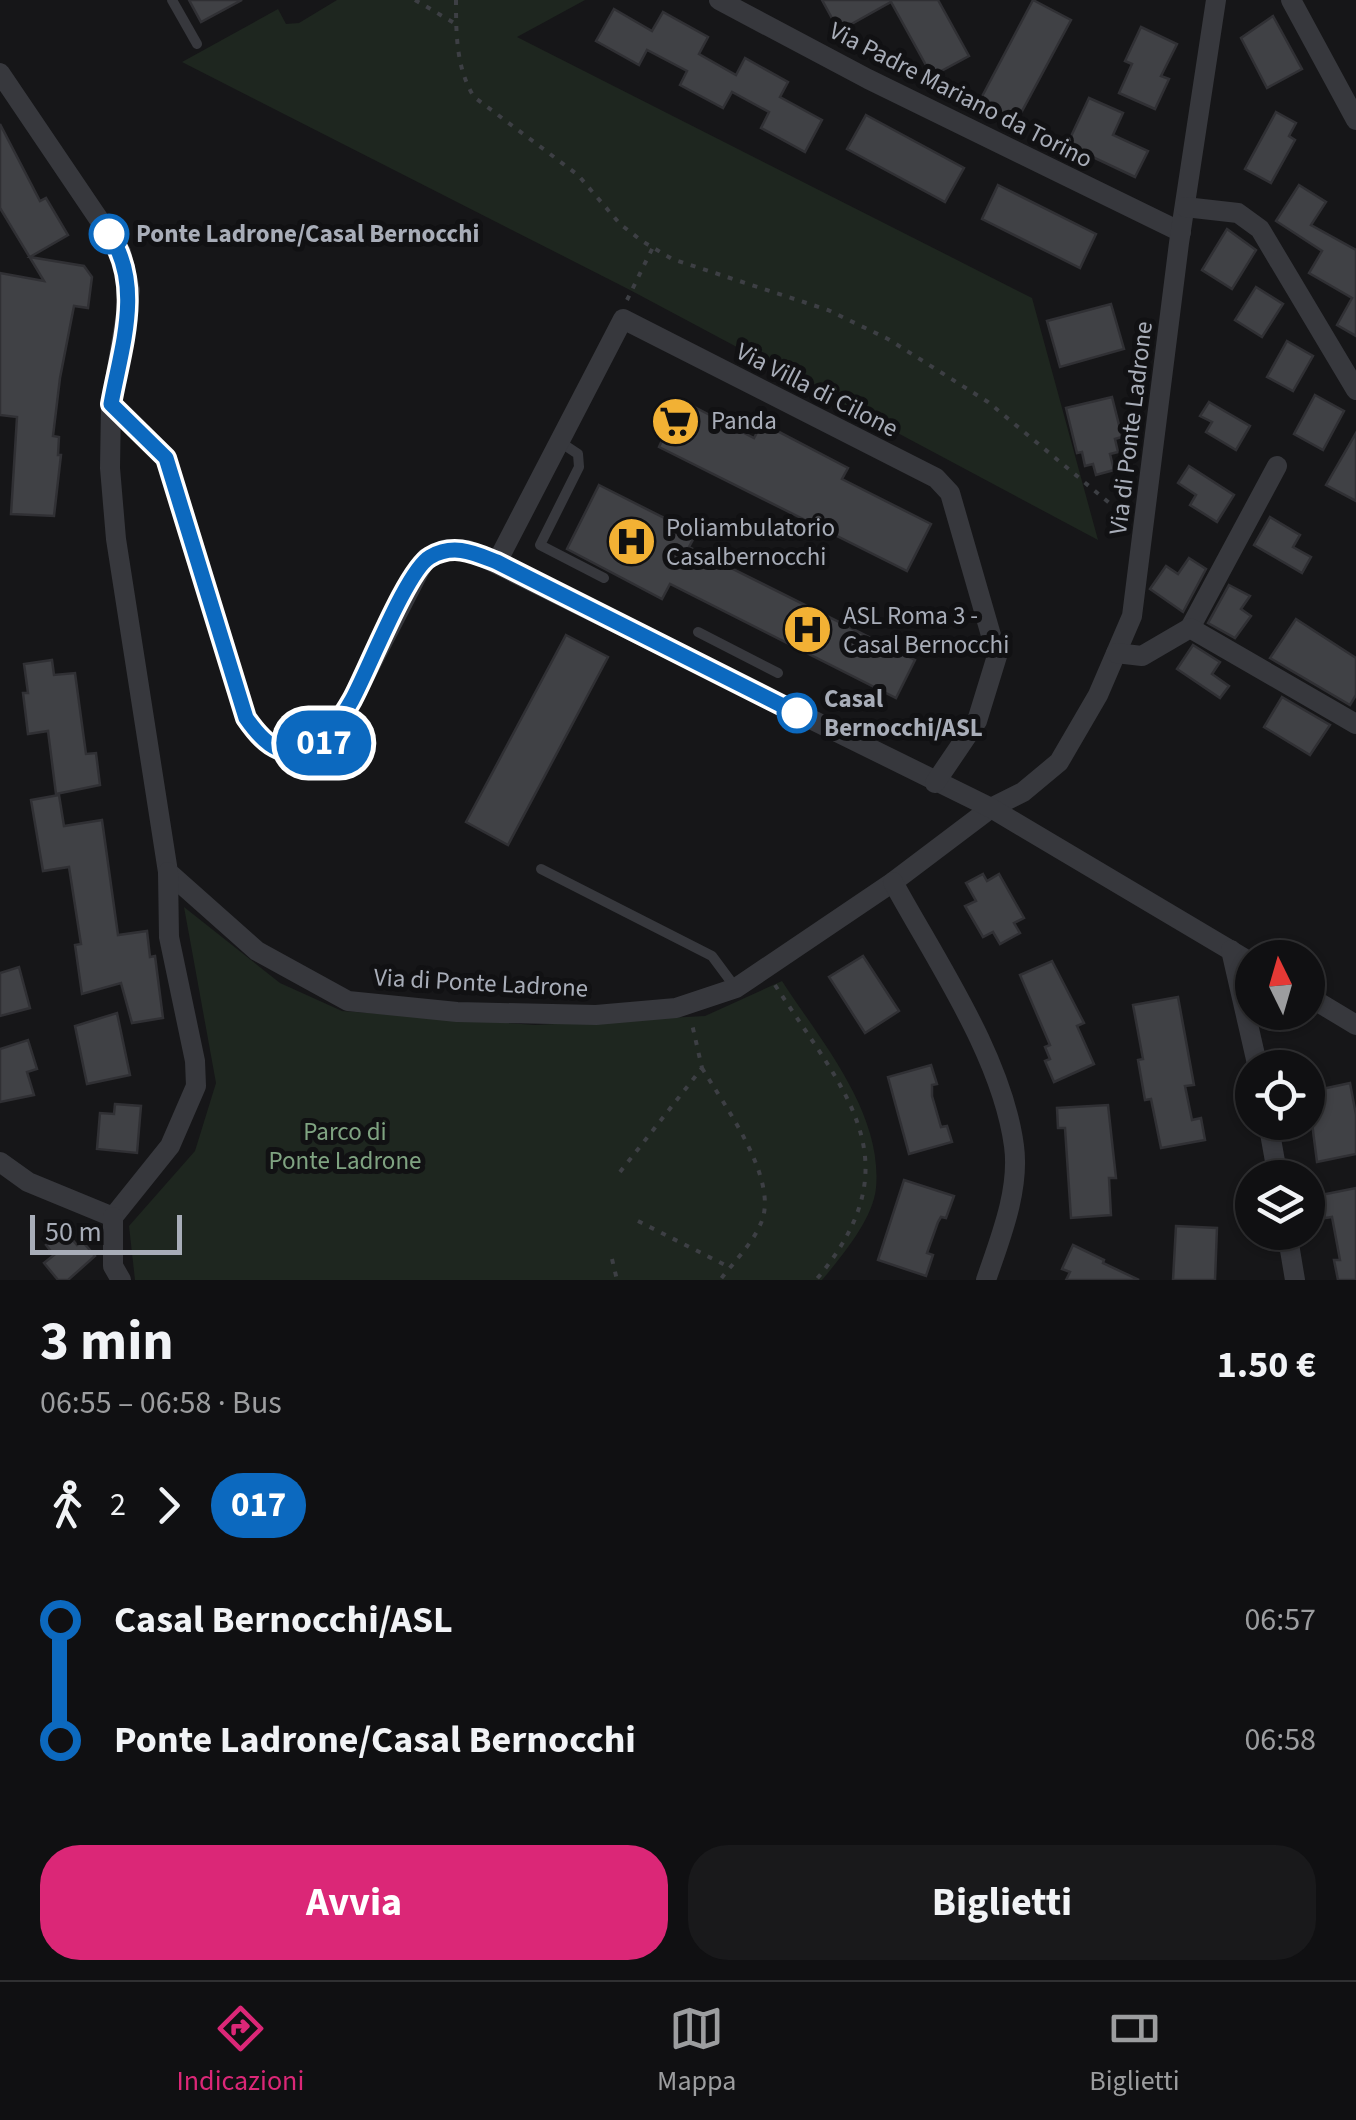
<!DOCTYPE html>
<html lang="it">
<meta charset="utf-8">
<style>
body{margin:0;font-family:"Source Sans 3",sans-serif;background:#19191b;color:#f1f3f6;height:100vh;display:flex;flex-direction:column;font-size:38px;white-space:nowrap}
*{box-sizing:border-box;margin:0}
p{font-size:32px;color:#9c9d9f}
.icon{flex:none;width:55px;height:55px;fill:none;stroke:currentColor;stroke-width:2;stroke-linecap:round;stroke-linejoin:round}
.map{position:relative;height:1280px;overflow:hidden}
.sheet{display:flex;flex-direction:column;background:#101012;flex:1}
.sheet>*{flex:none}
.badge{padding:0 20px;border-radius:32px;font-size:35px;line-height:65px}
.needle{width:65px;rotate:355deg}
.tools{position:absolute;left:1235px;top:940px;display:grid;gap:20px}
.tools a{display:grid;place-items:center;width:90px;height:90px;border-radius:50%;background:#101012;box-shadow:0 2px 8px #0004,0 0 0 2px #303032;font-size:50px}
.scale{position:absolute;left:30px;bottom:25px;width:152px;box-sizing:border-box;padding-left:10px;border:5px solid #a8adb8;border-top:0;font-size:28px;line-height:35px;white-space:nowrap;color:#a8adb8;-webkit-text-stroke:8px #111113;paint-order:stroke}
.map>.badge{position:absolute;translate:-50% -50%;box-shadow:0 0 0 5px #fff}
.legs{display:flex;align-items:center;gap:15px;height:110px;padding:0 40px;font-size:32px}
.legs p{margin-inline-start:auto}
.headline{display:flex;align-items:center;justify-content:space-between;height:170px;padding:0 40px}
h1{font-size:55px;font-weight:700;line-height:75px}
.primary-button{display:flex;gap:20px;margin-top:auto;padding:20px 40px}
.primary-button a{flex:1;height:115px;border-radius:40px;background:#db2777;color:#fff;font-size:40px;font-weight:700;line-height:115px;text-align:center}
.primary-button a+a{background:#19191b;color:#f1f3f6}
ul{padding:0 40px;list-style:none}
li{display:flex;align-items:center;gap:35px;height:120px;font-size:38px}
li i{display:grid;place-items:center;width:15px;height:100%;margin:0 12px;background:currentColor}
li i::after{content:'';width:25px;height:25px;margin:-12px;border:8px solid;border-radius:50%;background:#101012}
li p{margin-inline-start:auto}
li:first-child i{background:linear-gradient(#0000 50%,currentColor 0)}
li:last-child i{background:linear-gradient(currentColor 50%,#0000 0)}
.menu{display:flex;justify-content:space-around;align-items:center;height:140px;border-top:2px solid #303032;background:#101012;font-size:28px;color:#9c9d9f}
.menu a{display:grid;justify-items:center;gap:5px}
.menu .on{color:#db2777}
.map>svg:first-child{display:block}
.green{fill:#1e261f}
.building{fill:#404145;stroke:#303034;stroke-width:2.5}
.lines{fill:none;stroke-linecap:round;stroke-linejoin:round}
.path{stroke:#3d3f44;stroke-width:4;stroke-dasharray:5 8;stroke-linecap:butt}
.lane{stroke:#37383d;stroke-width:10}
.street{stroke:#37383d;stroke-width:20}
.line-1-casing{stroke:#fff;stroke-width:22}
.line-1{stroke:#0c69bf;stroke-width:15}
.stop-1-dot{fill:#fff;stroke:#0c69bf;stroke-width:5}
.labels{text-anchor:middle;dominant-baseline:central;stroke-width:10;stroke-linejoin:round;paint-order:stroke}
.street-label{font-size:25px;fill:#a8adb8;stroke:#111113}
.stop-label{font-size:25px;font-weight:bold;fill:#a8adb8;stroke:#111113;text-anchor:start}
.poi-label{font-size:25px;fill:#a8adb8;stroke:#111113;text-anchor:start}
.park-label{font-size:25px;fill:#7fa381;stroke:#111113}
</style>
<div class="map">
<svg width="1356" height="1280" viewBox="0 0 1356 1280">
<rect width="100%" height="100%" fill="#161618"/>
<g class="green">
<polygon points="337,0 585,0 517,37 1032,298 1098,540 630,290 182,62 278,9 286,24 299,23"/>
<path d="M184,907L280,983L342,1011L535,1025L705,1016L782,981C820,1040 883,1112 876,1188C873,1219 842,1256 822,1280H135L129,1226L195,1151L216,1083Z"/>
</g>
<g class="building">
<polygon points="189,0 242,0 201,22"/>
<polygon points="822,0 938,0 969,56 932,76 891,2 839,31"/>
<polygon points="1033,0 1071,20 1014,126 977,106"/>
<polygon points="614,9 652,31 663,12 708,37 699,54 736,75 745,58 788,82 780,97 822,120 805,152 761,128 769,112 732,92 723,108 680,85 687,71 647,50 639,65 596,41"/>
<polygon points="1273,16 1302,69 1267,88 1241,38"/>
<polygon points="1141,27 1177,44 1161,76 1169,79 1155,109 1119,93 1132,64 1125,61"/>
<polygon points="1089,98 1123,113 1113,135 1148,151 1135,177 1067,145"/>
<polygon points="1276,112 1296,123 1289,136 1295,140 1271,183 1245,169"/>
<polygon points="866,115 964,168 945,202 847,149"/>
<polygon points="0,124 40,201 46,198 68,235 30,257 84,266 92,277 88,308 74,306 60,378 53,436 59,437 58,455 61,455 54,516 11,514 17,417 0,415 0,273 44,281 0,208"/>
<polygon points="998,185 1096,234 1080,268 982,219"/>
<polygon points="1299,185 1326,202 1311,225 1356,250 1356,336 1337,325 1352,298 1309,273 1322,251 1276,221"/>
<polygon points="1227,229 1256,250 1232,289 1202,270"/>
<polygon points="1256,287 1283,304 1262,337 1235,320"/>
<polygon points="1111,304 1124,349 1060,367 1047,321"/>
<polygon points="1287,341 1313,356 1293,391 1267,377"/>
<polygon points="1315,395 1344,411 1323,450 1294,434"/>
<polygon points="1112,397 1122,437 1115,439 1118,452 1110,454 1114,470 1096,475 1093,464 1085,466 1082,452 1077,453 1066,408"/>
<polygon points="681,400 754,438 762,423 848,468 842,479 931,524 907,571 659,447"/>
<polygon points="1209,402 1250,426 1236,450 1206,432 1212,422 1200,416"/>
<polygon points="1356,433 1356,501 1326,485"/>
<polygon points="1189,466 1234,495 1217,522 1190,505 1196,495 1178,483"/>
<polygon points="599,485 696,534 689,547 915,660 896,698 670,584 662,599 567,549"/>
<polygon points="1270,517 1300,535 1293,547 1311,557 1302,573 1254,545"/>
<polygon points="1189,558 1206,569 1183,612 1150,589 1166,566 1178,574"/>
<polygon points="1229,585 1250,596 1241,609 1251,616 1235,638 1208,623"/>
<polygon points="1296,619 1356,658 1356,695 1350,705 1270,658"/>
<polygon points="566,635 608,657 508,845 466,822"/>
<polygon points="1193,645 1220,662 1212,674 1229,686 1220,698 1177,669"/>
<polygon points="52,660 54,675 75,673 86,754 96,753 100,785 56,794 48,731 28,734 23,693 28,693 24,664"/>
<polygon points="1282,697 1330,725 1310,755 1264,727"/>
<polygon points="59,795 64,826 102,820 118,935 147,931 150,957 155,956 163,1018 132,1023 121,983 82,994 75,945 81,944 69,867 43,871 31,800"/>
<polygon points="983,874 987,881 999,874 1024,918 1014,923 1020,933 1000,944 993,932 983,937 965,906 976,901 966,883"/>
<polygon points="863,956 899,1011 865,1033 829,977"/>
<polygon points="1052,961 1084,1023 1077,1026 1094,1064 1054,1082 1045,1061 1050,1059 1045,1047 1050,1045 1020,975"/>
<polygon points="19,967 30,1008 0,1016 0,973"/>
<polygon points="1178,997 1194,1085 1185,1086 1192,1120 1201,1118 1205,1140 1161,1148 1151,1099 1145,1100 1138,1060 1143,1059 1133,1005"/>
<polygon points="117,1013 130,1075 87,1084 75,1026"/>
<polygon points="28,1040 37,1069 27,1072 34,1095 0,1102 0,1049"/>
<polygon points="931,1065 937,1084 932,1085 932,1096 941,1127 947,1126 952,1142 909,1154 888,1077"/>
<polygon points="1350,1083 1356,1115 1356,1154 1317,1162 1308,1092"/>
<polygon points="115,1104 141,1106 137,1153 97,1149 100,1113 114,1114"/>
<polygon points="1108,1105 1116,1178 1109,1178 1111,1215 1071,1218 1065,1128 1058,1128 1057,1108"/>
<polygon points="904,1180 954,1196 946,1218 941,1217 938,1222 927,1253 933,1255 926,1276 878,1260"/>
<polygon points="1356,1188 1356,1280 1338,1280 1334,1260 1340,1260 1332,1217 1325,1218 1321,1195"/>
<polygon points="1176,1226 1217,1228 1215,1280 1173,1280"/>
<polygon points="64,1230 77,1245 82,1241 95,1256 68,1280 58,1280 44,1263 54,1255 46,1245"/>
<polygon points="1073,1245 1104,1260 1103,1263 1139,1280 1066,1280 1070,1272 1062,1269"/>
</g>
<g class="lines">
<g class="path">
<polyline points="415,0 456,24"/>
<path d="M456,0C456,33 456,68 474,97L578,175L620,224L642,241L672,259L828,310L888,339L988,402L1125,516"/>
<polyline points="627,300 653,247"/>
<path d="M775,985C845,1093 916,1161 816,1280"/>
<path d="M702,1068C724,1105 780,1180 761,1223C753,1243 733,1263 720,1280"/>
<polyline points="620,1172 702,1068 692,1024"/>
<polyline points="638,1221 727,1266"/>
<polyline points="612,1259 617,1280"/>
</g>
<g class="lane">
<polyline points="172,0 197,44"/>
<polyline points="560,442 578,454 579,467 540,545 604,578"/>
<polyline points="698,632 778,673"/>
<polyline points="541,869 712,956 735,987"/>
</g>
<g class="street">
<polyline points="719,0 868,79 1181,232"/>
<polyline points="1291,0 1356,120"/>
<polyline points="0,73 121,252 130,290 111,405 110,468 116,539 168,872 257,951 348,1001 457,1012 596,1015 676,1008 736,988 893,882 991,808 1023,792 1059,762 1098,695 1132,616 1179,243 1216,0"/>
<polyline points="1185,207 1238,213 1260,229 1356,390"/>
<path d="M111,405L166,459L246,719C269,751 284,758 322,746L353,699L426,558L447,549L468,550L991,808L1252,963"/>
<polyline points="497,562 623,319 936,478 950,493 997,656 977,721 935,783"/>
<polyline points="1190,628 1277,466"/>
<polyline points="1116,653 1142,656 1190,628 1356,724"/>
<path d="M893,882C936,961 1002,1056 1014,1146C1020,1190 1000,1239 986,1280"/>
<polyline points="1231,950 1258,1068"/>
<polyline points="1308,996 1356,1025"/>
<polyline points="1268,1122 1278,1178"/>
<polyline points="0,1162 28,1182 113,1217 170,1146 196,1086 195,1061 169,937 168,872"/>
<polyline points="113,1217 113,1266 121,1280"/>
<polyline points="1287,1232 1295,1280"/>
</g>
</g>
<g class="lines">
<defs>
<path id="line-1" d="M109,234C144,285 121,348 111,404L166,458L246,718C269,751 284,758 322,746C332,731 343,716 352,700C368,671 407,570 430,557C454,543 474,553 497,562L797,713"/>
</defs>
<use href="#line-1" class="line-1-casing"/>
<use href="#line-1" class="line-1"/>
</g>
<defs>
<symbol id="supermarket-disc" viewBox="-11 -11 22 22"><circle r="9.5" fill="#f2b134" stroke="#111113"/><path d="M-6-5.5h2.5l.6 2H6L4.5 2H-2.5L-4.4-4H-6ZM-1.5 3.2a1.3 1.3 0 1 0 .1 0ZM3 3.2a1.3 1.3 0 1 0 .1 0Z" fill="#111"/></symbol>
<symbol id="hospital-disc" viewBox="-11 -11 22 22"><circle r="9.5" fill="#f2b134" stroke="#111113"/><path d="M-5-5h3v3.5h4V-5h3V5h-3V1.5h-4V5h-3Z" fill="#111"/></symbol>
</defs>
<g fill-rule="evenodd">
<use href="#supermarket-disc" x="648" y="394" width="55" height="55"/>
<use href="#hospital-disc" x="604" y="514" width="55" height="55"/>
<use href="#hospital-disc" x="780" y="602" width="55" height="55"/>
</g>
<g class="stop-1-dot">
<circle cx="109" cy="234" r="18"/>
<circle cx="797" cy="713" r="18"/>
</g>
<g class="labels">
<g class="street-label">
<text transform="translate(961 95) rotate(27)">Via Padre Mariano da Torino</text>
<text transform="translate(817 390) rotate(27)">Via Villa di Cilone</text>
<text transform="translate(1131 428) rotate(-83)">Via di Ponte Ladrone</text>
<text transform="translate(481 983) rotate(3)">Via di Ponte Ladrone</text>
</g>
<g class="stop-label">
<text x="136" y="234">Ponte Ladrone/Casal Bernocchi</text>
<text x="824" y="699">Casal<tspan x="824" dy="29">Bernocchi/ASL</tspan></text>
</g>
<g class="poi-label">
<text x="711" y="421">Panda</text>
<text x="666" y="528">Poliambulatorio<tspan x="666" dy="29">Casalbernocchi</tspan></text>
<text x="843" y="616">ASL Roma 3 -<tspan x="843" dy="29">Casal Bernocchi</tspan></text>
</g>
<g class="park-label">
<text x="345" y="1132">Parco di<tspan x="345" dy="29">Ponte Ladrone</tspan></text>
</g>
</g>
</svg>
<div class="tools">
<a><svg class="needle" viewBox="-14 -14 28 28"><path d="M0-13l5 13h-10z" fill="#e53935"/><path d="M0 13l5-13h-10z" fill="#9c9d9f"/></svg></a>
<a><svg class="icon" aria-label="locate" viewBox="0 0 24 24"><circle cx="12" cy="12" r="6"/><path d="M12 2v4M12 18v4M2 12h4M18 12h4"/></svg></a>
<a><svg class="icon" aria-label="layers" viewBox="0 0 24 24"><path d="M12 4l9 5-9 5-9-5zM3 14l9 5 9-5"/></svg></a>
</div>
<div class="scale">50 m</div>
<b class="badge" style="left:324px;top:743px;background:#0c69bf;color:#fff">017</b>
</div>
<section class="sheet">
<div class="headline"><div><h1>3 min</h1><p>06:55 – 06:58 · Bus</p></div><b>1.50 €</b></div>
<div class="legs"><svg class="icon" aria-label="walk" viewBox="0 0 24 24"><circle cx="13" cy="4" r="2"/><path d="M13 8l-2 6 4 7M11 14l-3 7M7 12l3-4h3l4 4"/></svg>2<svg class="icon" aria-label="forward" viewBox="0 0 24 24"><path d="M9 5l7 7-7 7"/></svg><b class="badge" style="background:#0c69bf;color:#fff">017</b></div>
<ul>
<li><i style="color:#0c69bf"></i><b>Casal Bernocchi/ASL</b><p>06:57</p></li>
<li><i style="color:#0c69bf"></i><b>Ponte Ladrone/Casal Bernocchi</b><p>06:58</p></li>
</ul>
<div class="primary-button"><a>Avvia</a><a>Biglietti</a></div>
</section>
<nav class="menu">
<a class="on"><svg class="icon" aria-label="directions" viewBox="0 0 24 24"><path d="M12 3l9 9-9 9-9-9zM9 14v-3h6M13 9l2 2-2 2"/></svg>Indicazioni</a>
<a><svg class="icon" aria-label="map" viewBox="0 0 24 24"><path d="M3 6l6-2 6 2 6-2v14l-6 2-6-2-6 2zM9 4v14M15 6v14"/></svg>Mappa</a>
<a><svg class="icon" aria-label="tickets" viewBox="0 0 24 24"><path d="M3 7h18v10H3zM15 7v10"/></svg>Biglietti</a>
</nav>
